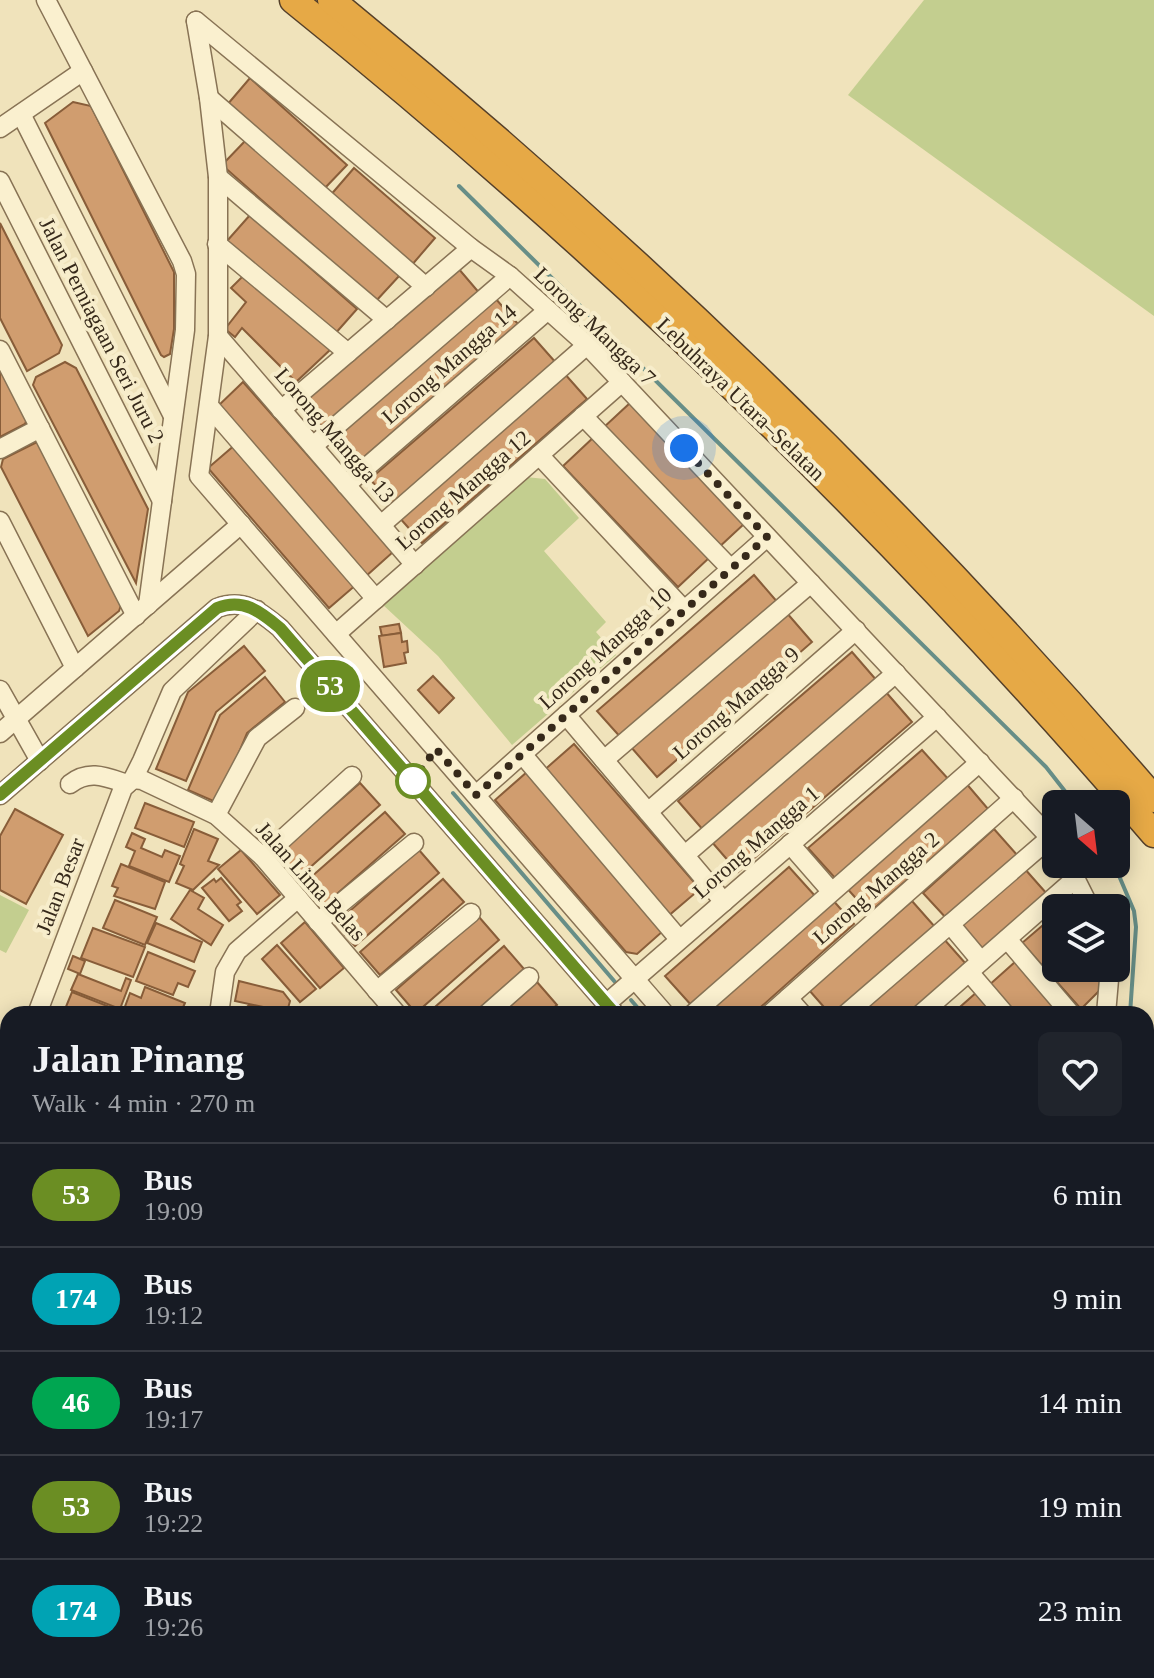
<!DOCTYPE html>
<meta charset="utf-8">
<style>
body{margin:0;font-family:Georgia,serif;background:#20242c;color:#f1f3f6;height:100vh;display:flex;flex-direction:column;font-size:30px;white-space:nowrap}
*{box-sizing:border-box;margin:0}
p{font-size:26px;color:#9ea1a6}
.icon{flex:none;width:44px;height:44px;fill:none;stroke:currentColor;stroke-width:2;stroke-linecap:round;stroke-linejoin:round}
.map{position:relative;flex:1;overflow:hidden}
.panel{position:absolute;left:0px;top:1006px;width:1154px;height:672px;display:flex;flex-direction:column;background:#171b24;border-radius:24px 24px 0 0;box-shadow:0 4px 20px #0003}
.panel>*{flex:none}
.badge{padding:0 16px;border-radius:26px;font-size:28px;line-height:52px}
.needle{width:52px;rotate:152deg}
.buttons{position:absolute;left:1042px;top:790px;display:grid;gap:16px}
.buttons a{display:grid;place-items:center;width:88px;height:88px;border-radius:12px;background:#171b24;box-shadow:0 4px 20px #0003;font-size:40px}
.you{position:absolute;width:40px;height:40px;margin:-20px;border:6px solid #fff;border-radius:50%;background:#1a73e8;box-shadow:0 0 0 12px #1a73e833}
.map>.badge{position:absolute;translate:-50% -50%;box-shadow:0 0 0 4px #fff}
.round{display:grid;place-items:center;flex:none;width:84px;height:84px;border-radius:12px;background:#20242c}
.headline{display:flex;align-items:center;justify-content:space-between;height:136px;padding:0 32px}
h1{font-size:38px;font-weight:700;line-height:60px}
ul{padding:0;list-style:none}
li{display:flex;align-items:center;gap:24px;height:104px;padding:0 32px;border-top:2px solid #363941}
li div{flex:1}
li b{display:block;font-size:30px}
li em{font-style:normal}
li .badge{min-width:88px;font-weight:700;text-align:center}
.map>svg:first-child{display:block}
.green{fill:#c3ce8f}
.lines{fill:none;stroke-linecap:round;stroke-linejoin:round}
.stream{stroke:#678e87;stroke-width:4}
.river{stroke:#a0c0b9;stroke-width:26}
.building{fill:#d09d6f;stroke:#885d39;stroke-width:2}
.minor-casing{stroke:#887355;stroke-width:21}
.major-casing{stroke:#55402a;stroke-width:25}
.highway-casing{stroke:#55402a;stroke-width:29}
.path{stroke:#887355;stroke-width:3;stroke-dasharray:6 4;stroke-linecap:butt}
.minor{stroke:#faf0cf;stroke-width:18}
.major{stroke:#f6dc90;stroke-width:22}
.highway{stroke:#e6a946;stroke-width:26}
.line-casing{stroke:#fff;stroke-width:18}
.line{stroke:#6b8e23;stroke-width:12}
.walk{stroke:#36291a;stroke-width:8;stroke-dasharray:0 14.4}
.stop-dot{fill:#fff;stroke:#6b8e23;stroke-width:4}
.labels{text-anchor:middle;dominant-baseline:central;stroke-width:8;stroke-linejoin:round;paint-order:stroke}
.street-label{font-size:22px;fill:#36291a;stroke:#f7edcb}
</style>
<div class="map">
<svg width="1154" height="1678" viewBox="0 0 1154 1678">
<rect width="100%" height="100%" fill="#f0e3bb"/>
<g class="green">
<polygon points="924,0 1154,0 1154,316 848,95"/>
<polygon points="526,477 545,479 579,518 544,551 606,622 596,632 616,655 512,745 438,656 382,604"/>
<polygon points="0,895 29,910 6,953 0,950"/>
<polygon points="1146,1434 1154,1449 1154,1678 887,1678 882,1670 1146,1670"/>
<polygon points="292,1670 455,1670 449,1678 290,1678"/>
</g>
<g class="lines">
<g class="stream">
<polyline points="459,186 1046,767 1075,804"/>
<polyline points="453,793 615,982"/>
<polyline points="1114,864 1134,911 1136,927 1130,1014"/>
<polyline points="631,1000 643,1014"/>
</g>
<polyline class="river" points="1146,1363 1154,1377"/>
</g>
<g class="building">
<polygon points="250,78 347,165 323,190 227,105"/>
<polygon points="73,102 91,106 174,272 174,329 170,354 164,357 161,355 45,123"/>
<polygon points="247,139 400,275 376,301 222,165"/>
<polygon points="354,168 435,238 411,266 329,197"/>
<polygon points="250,215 357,309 334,335 227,241"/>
<polygon points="0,223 62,345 59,353 27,371 0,318"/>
<polygon points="458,268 481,295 325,430 301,403"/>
<polygon points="245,274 331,349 296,382 242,328 235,337 225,329 246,302 231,288"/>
<polygon points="495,298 518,324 356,464 333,437"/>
<polygon points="534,338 557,364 393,506 370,479"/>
<polygon points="65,362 76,368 148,509 136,583 33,385 36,377"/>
<polygon points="0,363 28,416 25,424 0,437"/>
<polygon points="564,373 587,399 422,543 398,516"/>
<polygon points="243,382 393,552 365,577 218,406"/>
<polygon points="630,403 744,524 717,549 603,428"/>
<polygon points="595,436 710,557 678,587 563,466"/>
<polygon points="37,442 42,444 122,602 119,611 88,636 1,467 3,459"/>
<polygon points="236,444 357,584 329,608 208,468"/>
<polygon points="754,575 779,604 623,740 597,711"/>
<polygon points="786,612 812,642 657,777 631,747"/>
<polygon points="399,624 401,633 382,636 380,627"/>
<polygon points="401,633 402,642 407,641 408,652 404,653 406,663 384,667 379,636"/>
<polygon points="244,646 265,671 216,712 186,781 156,769 188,692"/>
<polygon points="852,652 878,682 704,831 678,801"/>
<polygon points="433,676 454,698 439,713 418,690"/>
<polygon points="265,677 285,702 247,733 218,803 188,790 220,715"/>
<polygon points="885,691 912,722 738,872 711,841"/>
<polygon points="574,744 700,889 667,917 542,772"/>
<polygon points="922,750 950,781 836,879 808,848"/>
<polygon points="527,772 663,931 637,954 626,952 495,800"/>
<polygon points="965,782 988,809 869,913 845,886"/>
<polygon points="360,783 380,805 297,879 276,856"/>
<polygon points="145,803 194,822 184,847 135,828"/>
<polygon points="15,809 63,835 26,904 0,890 0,836"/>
<polygon points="385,812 405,834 322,907 302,885"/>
<polygon points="194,829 218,839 208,861 219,865 193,890 176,883 184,866 180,864"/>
<polygon points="994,829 1018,856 947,919 923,893"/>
<polygon points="132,833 145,839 141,848 162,857 165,850 180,856 169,882 129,866 135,851 126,847"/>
<polygon points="241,850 280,895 257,914 218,869"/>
<polygon points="419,850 439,873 355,946 335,924"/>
<polygon points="121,864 165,882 155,909 114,896 118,888 112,886"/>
<polygon points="789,867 816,897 692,1006 665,976"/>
<polygon points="1024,868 1047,894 983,949 960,923"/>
<polygon points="221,878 241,902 237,905 242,911 229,921 202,888 214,879 216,882"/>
<polygon points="443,879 464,902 380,975 360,952"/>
<polygon points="190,890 204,898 198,909 223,925 211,945 171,919"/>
<polygon points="831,898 854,924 753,1014 723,1014 713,1003"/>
<polygon points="115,900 157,917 145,945 103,928"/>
<polygon points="912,901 935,927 836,1014 830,1014 809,990"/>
<polygon points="1056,914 1056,968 1103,968 1101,989 1081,1009 1022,943"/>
<polygon points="479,917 499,940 416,1013 396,990"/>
<polygon points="305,922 344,968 320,988 281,943"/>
<polygon points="156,923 202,942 194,962 147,943"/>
<polygon points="93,928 145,947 133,977 81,958"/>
<polygon points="943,938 966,964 907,1014 854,1014"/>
<polygon points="277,945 316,989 300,1002 262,959"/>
<polygon points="504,946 524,969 473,1014 427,1014"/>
<polygon points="148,952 195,971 188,987 178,983 173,995 136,981"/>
<polygon points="73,956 85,961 80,974 68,969"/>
<polygon points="1015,962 1060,1014 1012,1014 988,986"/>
<polygon points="78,974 121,991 126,978 131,980 120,1009 71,990"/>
<polygon points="239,981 283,992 290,1001 287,1012 235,1001"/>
<polygon points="537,982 557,1005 546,1014 501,1014"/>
<polygon points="145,987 185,1003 180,1014 128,1014 123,1012 130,993 141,998"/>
<polygon points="72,992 120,1011 119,1014 63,1014"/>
<polygon points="977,992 997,1014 952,1014"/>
<polygon points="249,1005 288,1014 239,1014"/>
<polygon points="698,1670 732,1670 739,1678 695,1678 692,1675"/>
<polygon points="808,1670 854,1670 859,1678 813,1678"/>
</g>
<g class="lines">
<defs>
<g id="minor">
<polyline points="46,0 182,261 186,274 185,330 148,605"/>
<polyline points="196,21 471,248 510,276 587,345 1056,844"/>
<polyline points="196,21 209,98 218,177 218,336 199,476 665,1014"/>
<polyline points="209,98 426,287"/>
<polyline points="21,114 173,416"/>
<polyline points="0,128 83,71"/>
<polyline points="218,177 387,320"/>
<polyline points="0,181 162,501"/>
<polyline points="217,244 348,353"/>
<polyline points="218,336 415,565"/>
<polyline points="0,350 136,616"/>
<polyline points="209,406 376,599"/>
<polyline points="281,410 471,248"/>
<polyline points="583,416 731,569"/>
<polyline points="313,446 510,276"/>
<polyline points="0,449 40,428"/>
<polyline points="539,455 684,610"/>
<polyline points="346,485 548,310"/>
<polyline points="0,521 75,668"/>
<polyline points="381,525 587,345"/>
<polyline points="336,634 622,382"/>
<polyline points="0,690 40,761"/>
<polyline points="566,715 724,902"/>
<polyline points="0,733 241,524"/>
<polyline points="522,754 679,939"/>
<polyline points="604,760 811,583"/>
<polyline points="133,779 142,780 216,815 263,857 397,1014"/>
<path d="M70,784C89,769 106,777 127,784"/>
<path d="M0,795L217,608C243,598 260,611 280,628L615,1014"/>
<polyline points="476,795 767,537"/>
<polyline points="648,812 856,630"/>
<polyline points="216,815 257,738 295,708"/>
<polyline points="790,844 831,891"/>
<polyline points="685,855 896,673"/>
<polyline points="263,857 352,776"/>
<polyline points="1068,864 1090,908"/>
<polyline points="318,922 414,843"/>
<polyline points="950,924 981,961"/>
<polyline points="1007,939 1071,1014"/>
<polyline points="969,972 1005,1014"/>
<polyline points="377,991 471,913"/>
<polyline points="788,998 802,1014"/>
<polyline points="606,1004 937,717"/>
<polyline points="37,1014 123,788 133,779 142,761 172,691 257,610"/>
<polyline points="219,1014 225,972 237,951 298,898"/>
<polyline points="487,1014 529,977"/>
<polyline points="693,1014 980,762"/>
<polyline points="770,1014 1014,798"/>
<polyline points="846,1014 1051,837"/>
<polyline points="921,1014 1075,879"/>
<polyline points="1106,1014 1110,968"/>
<polyline points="0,1043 8,1051"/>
<polyline points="0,1442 8,1442"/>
<polyline points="8,1468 6,1537 8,1599"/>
<polyline points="14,1670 15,1678"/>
<polyline points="349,1670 355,1678"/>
<polyline points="799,1670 803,1678"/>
<polyline points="181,1678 182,1670"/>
<polyline points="221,1678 222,1670"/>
<polyline points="263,1678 268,1670"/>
<polyline points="421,1678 425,1674 430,1678"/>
<polyline points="457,1678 466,1670"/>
<polyline points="662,1678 672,1670"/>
</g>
<g id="major">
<polyline points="1146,1267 1154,1263"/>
<polyline points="601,1678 610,1670"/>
</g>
<g id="highway">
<path d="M293,0C604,250 894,531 1154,834"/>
<path d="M331,0C628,241 905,509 1154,799"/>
</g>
</defs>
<use href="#minor" class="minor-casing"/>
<use href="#major" class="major-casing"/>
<use href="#highway" class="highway-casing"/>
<g class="path">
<polyline points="1146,1297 1154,1293"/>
<polyline points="1146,1411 1154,1425"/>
</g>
<use href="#minor" class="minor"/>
<use href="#major" class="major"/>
<use href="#highway" class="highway"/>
</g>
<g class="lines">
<defs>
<path id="line" d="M0,795L217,608C243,598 260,611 280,628L615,1014"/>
</defs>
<use href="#line" class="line-casing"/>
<use href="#line" class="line"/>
<polyline class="walk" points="413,781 436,749 476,795 767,537 684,448"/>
</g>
<circle class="stop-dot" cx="413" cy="781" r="16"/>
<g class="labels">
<g class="street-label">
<text transform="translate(595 326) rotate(44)">Lorong Mangga 7</text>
<text transform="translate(102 330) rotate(63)">Jalan Perniagaan Seri Juru 2</text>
<text transform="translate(449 364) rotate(-41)">Lorong Mangga 14</text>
<text transform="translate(741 399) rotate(44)">Lebuhraya Utara–Selatan</text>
<text transform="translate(335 435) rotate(49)">Lorong Mangga 13</text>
<text transform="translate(463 490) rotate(-41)">Lorong Mangga 12</text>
<text transform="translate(605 648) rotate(-42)">Lorong Mangga 10</text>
<text transform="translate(736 703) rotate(-41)">Lorong Mangga 9</text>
<text transform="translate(756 842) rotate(-41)">Lorong Mangga 1</text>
<text transform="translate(311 881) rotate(48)">Jalan Lima Belas</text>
<text transform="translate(60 886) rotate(-69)">Jalan Besar</text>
<text transform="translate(876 888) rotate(-41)">Lorong Mangga 2</text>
</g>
</g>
</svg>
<div class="buttons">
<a><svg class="needle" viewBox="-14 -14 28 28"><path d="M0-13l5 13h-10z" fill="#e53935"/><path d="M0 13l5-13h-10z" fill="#9ea1a6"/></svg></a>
<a><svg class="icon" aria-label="layers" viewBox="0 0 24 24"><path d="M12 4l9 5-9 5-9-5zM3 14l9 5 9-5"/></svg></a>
</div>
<div class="you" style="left:684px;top:448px"></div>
<b class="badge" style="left:330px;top:686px;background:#6b8e23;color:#fff">53</b>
<section class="panel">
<div class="headline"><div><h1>Jalan Pinang</h1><p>Walk · 4 min · 270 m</p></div><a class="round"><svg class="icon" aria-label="heart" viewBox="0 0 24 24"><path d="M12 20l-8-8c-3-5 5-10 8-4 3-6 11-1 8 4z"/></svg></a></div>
<ul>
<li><span class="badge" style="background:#6b8e23;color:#fff">53</span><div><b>Bus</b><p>19:09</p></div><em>6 min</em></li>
<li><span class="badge" style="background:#00a3b4;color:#fff">174</span><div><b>Bus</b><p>19:12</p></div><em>9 min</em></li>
<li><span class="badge" style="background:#00a651;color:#fff">46</span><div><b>Bus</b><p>19:17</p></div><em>14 min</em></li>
<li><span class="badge" style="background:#6b8e23;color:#fff">53</span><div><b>Bus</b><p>19:22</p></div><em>19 min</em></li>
<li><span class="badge" style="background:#00a3b4;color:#fff">174</span><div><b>Bus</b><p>19:26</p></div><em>23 min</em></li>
</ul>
</section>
</div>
